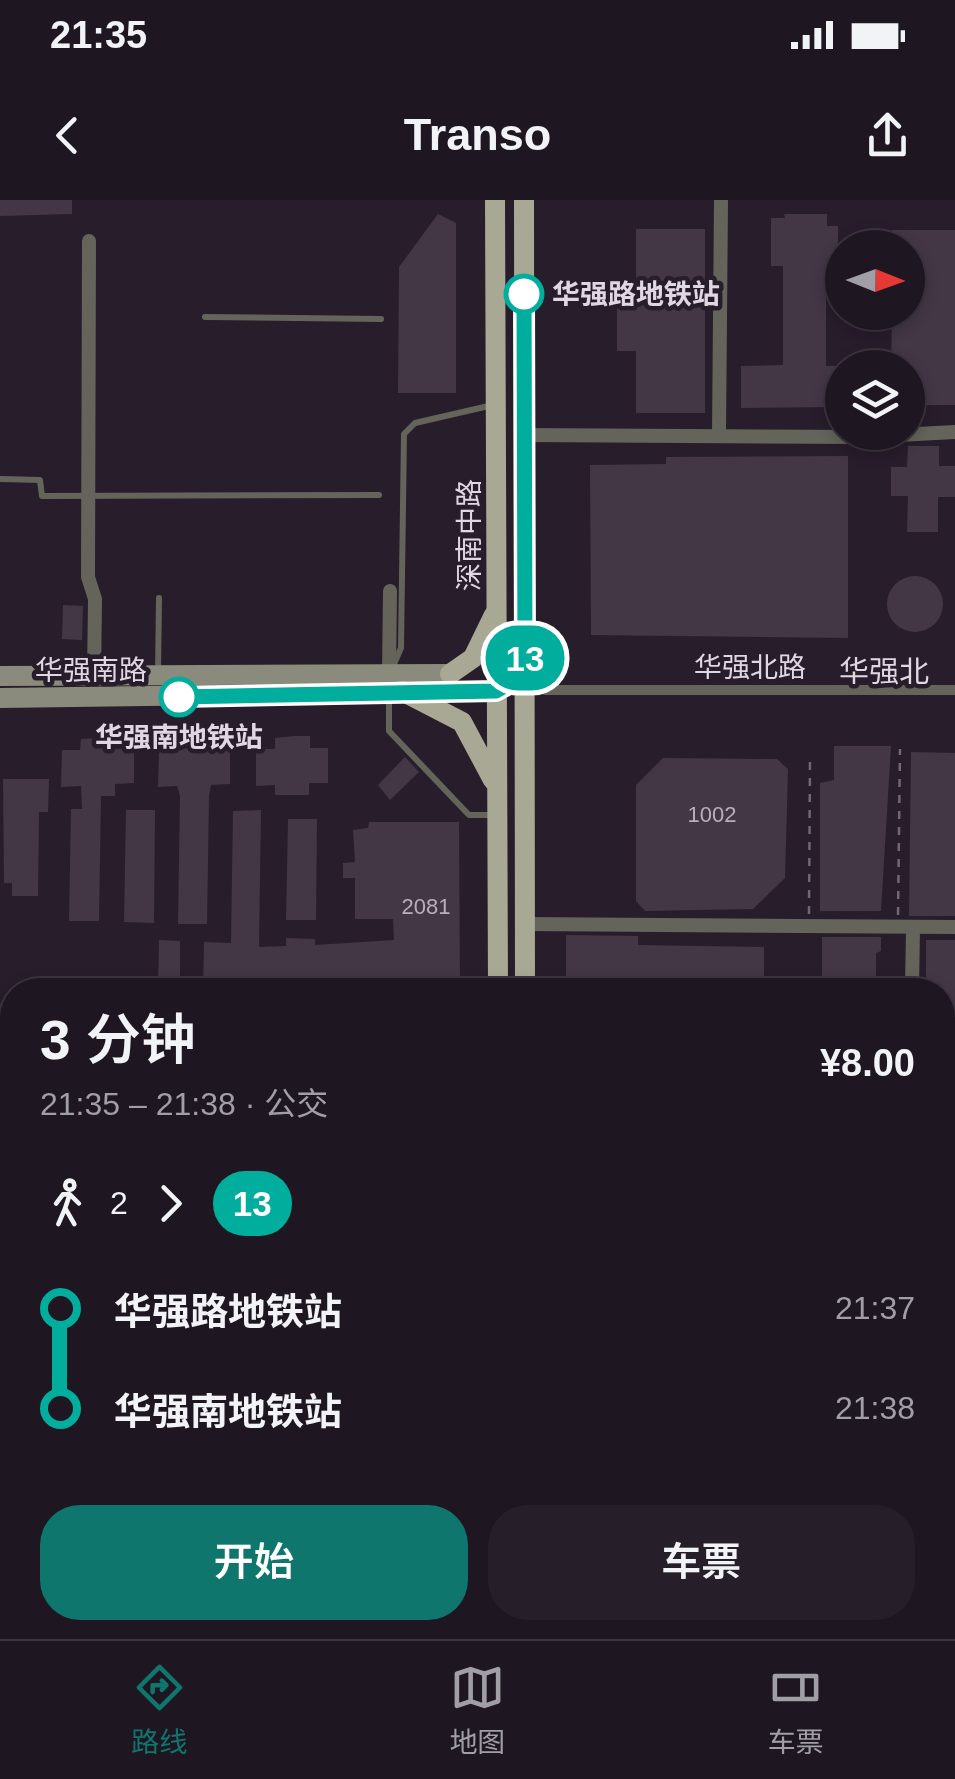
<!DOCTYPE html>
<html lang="zh">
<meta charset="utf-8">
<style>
body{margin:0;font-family:Arial,"Noto Sans SC",sans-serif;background:#261f29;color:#f1f3f6;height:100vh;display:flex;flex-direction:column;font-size:38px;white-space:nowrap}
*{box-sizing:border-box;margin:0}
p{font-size:32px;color:#a19fa5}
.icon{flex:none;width:55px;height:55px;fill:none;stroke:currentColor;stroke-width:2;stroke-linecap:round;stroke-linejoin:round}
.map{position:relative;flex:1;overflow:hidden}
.drawer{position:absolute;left:0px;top:778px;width:955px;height:662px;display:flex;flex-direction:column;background:#1e1620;border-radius:40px 40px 0 0;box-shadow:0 5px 15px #0003,0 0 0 2px #3c353e}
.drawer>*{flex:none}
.badge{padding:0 20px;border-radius:32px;font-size:35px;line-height:65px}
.needle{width:65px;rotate:91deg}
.controls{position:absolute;left:825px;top:30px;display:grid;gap:20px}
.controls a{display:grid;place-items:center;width:100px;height:100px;border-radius:50%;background:#1e1620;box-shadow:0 5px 15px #0003,0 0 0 2px #3c353e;font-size:50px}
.map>.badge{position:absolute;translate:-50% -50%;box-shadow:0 0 0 5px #fff}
.legs{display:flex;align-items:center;gap:15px;height:110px;padding:0 40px;font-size:32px}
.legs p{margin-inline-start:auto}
.summary{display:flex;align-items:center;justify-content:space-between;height:170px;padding:0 40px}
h1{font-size:55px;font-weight:600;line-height:75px}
.cta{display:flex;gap:20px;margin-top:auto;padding:20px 40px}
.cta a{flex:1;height:115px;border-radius:40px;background:#0f766e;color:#fff;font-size:40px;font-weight:600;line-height:115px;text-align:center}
.cta a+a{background:#261f29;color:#f1f3f6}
ul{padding:0 40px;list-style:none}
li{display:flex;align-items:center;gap:35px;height:100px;font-size:38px}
li i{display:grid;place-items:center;width:15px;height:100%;margin:0 12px;background:currentColor}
li i::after{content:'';width:25px;height:25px;margin:-12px;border:8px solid;border-radius:50%;background:#1e1620}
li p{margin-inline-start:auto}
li:first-child i{background:linear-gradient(#0000 50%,currentColor 0)}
li:last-child i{background:linear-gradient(currentColor 50%,#0000 0)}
.status{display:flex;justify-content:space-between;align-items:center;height:70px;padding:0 50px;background:#1e1620;direction:ltr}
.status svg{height:28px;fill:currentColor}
header{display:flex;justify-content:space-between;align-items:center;height:130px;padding:0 40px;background:#1e1620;font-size:45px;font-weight:600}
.menu{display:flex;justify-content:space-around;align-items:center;height:140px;border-top:2px solid #3c353e;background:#1e1620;font-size:28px;color:#a19fa5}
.menu a{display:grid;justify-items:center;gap:5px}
.menu .on{color:#0f766e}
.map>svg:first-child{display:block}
.building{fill:#433746}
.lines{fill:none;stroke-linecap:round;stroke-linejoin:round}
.path{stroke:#716773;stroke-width:2.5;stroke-dasharray:8 8;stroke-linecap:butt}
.service{stroke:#64645b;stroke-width:6}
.pedestrian{stroke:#64645b;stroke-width:10}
.minor{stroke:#64645b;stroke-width:14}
.secondary{stroke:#8a8b7c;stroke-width:20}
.primary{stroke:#a8a895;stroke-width:20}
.line-1-casing{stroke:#fff;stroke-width:22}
.line-1{stroke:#01ad9c;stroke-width:15}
.stop-1-dot{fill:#fff;stroke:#01ad9c;stroke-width:5}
.labels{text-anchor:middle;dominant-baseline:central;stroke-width:9;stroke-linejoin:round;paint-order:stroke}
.number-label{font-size:22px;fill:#b8afba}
.stop-label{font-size:28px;font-weight:bold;fill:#dfd7e1;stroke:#281d2b;text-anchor:start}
.street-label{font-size:28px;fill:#dfd7e1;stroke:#281d2b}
.neighbourhood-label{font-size:30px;fill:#dfd7e1;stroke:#281d2b}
</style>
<div class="status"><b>21:35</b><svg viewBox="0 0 49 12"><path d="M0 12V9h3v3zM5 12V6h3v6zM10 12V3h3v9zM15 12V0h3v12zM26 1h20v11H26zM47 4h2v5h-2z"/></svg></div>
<header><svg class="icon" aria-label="back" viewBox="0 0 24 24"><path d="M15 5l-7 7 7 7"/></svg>Transo<svg class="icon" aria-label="share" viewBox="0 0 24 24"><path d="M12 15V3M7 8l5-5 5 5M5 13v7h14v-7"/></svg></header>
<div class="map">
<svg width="955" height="1439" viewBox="0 0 955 1439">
<rect width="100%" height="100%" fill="#281d2b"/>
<g class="building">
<polygon points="0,0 72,0 72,14 0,16"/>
<polygon points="438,14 456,23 456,193 398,193 399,67"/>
<polygon points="784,14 827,14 827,26 838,26 838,70 826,70 826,166 842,166 842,207 741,208 741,166 783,165 783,66 771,66 771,18 785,18"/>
<polygon points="636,29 705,29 705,213 636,213 636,151 617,151 617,91 636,91"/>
<polygon points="892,30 955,30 955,205 908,205 908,168 891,168 892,112 908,112 908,48 892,48"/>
<polygon points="908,246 939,246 939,266 955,266 955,297 938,297 938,332 907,332 908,296 891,296 891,267 907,267"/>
<polygon points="848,256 848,438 591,435 590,265 666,264 666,257"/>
<circle cx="915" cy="404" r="28"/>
<polygon points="63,405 83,406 82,440 62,439"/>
<polygon points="295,536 310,536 310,548 328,548 328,583 309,583 309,595 275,595 275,585 256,586 256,549 275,549 275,538"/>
<polygon points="117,537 116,549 134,548 134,583 115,584 115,596 101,596 99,721 69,721 71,609 82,609 81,586 61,587 62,550 80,550 81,539"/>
<polygon points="197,537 213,537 212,549 230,549 230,584 211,585 209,596 207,724 178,724 180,596 177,586 158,587 159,550 177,550 178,540"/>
<polygon points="834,546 891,546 881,711 820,711 820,583 834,580"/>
<polygon points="911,552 955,553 955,716 909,716"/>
<polygon points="405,557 419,572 390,600 378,585"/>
<polygon points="663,558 777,559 788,569 785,678 753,709 645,711 636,701 636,585"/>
<polygon points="3,579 49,579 48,612 39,612 38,696 12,696 12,683 4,683"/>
<polygon points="126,610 155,610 154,723 124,722"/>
<polygon points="261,610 259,747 286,746 286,738 315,739 315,745 394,740 393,719 355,719 355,678 343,678 343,663 355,662 353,630 368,628 369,622 459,622 460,790 203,790 204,742 231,743 233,611"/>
<polygon points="288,619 317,619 316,720 286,720"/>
<polygon points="566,735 638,736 638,745 764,747 764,790 566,790"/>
<polygon points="822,737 881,737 881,751 876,753 876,790 822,790"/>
<polygon points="159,740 180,741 180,790 158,790"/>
<polygon points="926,740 955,740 955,836 942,836 942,790 926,790"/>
<rect x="942" y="850" width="13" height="121"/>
<rect x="0" y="1020" width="12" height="43"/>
<polygon points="3,1072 12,1072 12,1156 2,1156"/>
<polygon points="942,1318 955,1318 955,1439 943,1439"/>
<polygon points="0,1405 11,1405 11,1428 43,1428 43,1438 0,1438"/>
<polygon points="400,1428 462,1428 463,1439 400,1439"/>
</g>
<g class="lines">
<g class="path">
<polyline points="809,714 810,559"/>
<polyline points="898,715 900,549"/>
<polyline points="942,1253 944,1030"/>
</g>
<g class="service">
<polyline points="205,117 381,119"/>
<polyline points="1,279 40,280 42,296 379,295"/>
<polyline points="394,464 401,448 404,234 415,223 493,205"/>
<polyline points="158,471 159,398"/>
<polyline points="389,496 389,531 469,615 491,615"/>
<polyline points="942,843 955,843"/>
</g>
<polyline class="pedestrian" points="545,490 955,490"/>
<g class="minor">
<polyline points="89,41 88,377 95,399 94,477"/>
<polyline points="524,235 861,237 955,232"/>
<polyline points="719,235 721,0"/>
<polyline points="389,474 390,391"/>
<polyline points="524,724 955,727"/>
<polyline points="912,790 913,727"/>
<polyline points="942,1299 955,1298"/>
<polyline points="389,1428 389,1439"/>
</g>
<g class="secondary">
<polyline points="0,476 450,474"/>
<polyline points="0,498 496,491 514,481 525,459"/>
<polyline points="0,1004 12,1004"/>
<polyline points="942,1014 955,1014"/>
</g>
<g class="primary">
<polyline points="495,0 498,790"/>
<polyline points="524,0 525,790"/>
<polyline points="450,474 473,458 494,415"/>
<polyline points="402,491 462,522 493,580"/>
<polyline points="500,1428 500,1439"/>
<polyline points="528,1428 528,1439"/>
</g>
</g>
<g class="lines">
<defs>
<polyline id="line-1" points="179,497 496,491 514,481 525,459 524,94"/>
</defs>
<use href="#line-1" class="line-1-casing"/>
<use href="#line-1" class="line-1"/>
</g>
<g class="stop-1-dot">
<circle cx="524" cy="94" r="18"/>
<circle cx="179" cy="497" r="18"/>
</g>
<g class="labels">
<g class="number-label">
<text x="712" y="614">1002</text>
<text x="426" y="706">2081</text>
</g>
<g class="stop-label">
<text x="552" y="94">华强路地铁站</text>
<text x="179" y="537" text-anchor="middle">华强南地铁站</text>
</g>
<g class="street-label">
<text transform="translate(469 335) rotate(-90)">深南中路</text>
<text x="750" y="467">华强北路</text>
<text x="91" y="470">华强南路</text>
</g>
<g class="neighbourhood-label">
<text x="884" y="471">华强北</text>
</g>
</g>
</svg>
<div class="controls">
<a><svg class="needle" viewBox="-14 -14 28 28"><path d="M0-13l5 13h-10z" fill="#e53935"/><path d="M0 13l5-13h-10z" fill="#a19fa5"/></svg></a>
<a><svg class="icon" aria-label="layers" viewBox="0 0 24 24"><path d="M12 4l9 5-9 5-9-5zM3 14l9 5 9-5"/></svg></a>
</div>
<b class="badge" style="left:525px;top:458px;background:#01ad9c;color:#fff">13</b>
<section class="drawer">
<div class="summary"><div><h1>3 分钟</h1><p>21:35 – 21:38 · 公交</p></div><b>¥8.00</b></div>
<div class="legs"><svg class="icon" aria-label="walk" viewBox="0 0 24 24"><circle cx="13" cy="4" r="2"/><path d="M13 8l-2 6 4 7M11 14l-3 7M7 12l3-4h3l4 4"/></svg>2<svg class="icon" aria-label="forward" viewBox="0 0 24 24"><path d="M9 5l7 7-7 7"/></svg><b class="badge" style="background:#01ad9c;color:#fff">13</b></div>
<ul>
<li><i style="color:#01ad9c"></i><b>华强路地铁站</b><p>21:37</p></li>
<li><i style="color:#01ad9c"></i><b>华强南地铁站</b><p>21:38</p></li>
</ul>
<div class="cta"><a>开始</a><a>车票</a></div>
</section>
</div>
<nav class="menu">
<a class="on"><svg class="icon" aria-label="directions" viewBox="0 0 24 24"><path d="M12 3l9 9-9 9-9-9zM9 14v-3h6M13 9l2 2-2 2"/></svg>路线</a>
<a><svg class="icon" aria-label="map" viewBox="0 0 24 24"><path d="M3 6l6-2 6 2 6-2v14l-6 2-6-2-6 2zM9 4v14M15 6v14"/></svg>地图</a>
<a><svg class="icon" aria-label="tickets" viewBox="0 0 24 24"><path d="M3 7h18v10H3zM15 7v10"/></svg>车票</a>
</nav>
